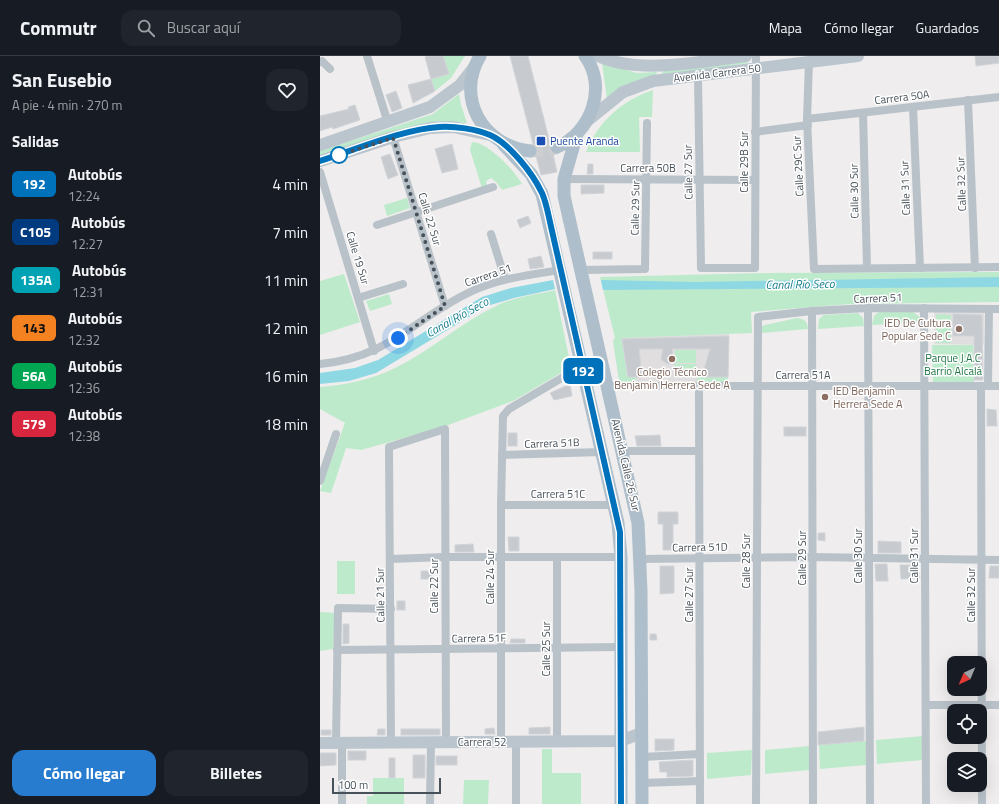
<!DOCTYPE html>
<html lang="es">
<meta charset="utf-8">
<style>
body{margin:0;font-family:"Titillium Web",sans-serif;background:#20242c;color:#f1f3f6;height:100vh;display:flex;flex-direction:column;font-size:15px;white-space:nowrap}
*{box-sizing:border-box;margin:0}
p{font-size:13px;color:#9ea1a6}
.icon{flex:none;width:22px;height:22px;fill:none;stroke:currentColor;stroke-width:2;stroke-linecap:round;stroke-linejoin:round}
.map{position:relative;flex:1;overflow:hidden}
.drawer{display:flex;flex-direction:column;background:#171b24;width:320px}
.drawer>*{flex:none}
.badge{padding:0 8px;border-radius:6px;font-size:14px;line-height:26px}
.needle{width:26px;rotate:224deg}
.fabs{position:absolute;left:627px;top:600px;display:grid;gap:8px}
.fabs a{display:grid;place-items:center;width:40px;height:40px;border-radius:8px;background:#171b24;box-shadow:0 4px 16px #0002;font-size:20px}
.scale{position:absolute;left:12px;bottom:10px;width:109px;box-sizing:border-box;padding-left:4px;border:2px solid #475159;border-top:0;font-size:11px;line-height:14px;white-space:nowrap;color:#475159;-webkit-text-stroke:3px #fff;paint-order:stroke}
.you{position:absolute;width:20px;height:20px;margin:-10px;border:3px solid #fff;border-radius:50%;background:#1a73e8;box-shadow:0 0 0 6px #1a73e833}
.map>.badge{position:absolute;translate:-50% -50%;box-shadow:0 0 0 2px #fff}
h2{padding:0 12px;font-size:15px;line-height:36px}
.round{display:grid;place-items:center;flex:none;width:42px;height:42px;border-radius:12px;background:#20242c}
.headline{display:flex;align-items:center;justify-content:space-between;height:68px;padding:0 12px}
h1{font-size:19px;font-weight:700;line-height:30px}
.cta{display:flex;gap:8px;margin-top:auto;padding:8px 12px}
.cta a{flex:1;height:46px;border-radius:12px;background:#277ccf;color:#fff;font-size:16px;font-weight:700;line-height:46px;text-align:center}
.cta a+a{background:#20242c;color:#f1f3f6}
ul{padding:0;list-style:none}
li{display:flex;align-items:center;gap:12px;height:48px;padding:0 12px}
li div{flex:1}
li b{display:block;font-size:15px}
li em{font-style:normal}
li .badge{min-width:44px;font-weight:700;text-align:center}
header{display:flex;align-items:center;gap:24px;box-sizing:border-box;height:56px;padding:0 20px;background:#171b24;border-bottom:1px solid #363941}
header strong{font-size:19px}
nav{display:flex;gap:22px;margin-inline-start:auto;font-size:14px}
.search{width:280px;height:36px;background:#20242c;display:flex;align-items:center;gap:10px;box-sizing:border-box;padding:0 14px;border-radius:12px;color:#9ea1a6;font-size:15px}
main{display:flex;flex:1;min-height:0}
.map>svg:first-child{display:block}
.education{fill:#e0dede}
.green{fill:#beeacc}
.water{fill:#8ed8e4}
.building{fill:#c7cacf;stroke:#d1d4d8}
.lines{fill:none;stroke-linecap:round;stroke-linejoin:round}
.primary-tunnel{stroke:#cdcecf;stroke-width:13;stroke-dasharray:13 6;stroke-linecap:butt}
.street{stroke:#b9c2c9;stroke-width:8}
.secondary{stroke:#bac5ce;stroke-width:12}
.primary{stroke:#aebeca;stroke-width:13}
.line-casing{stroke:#fff;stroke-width:9}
.line{stroke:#0072bc;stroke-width:6}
.walk{stroke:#475159;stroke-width:4;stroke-dasharray:0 7.2}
.transit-dot{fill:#1a4fb4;stroke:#fff;stroke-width:1.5}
.stop-dot{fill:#fff;stroke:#0072bc;stroke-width:2}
.education-dot{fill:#8d6e63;stroke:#fff;stroke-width:1.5}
.labels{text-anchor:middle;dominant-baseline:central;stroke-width:3;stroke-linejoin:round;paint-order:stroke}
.street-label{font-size:11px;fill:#475159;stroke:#fff}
.transit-label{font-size:11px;fill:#164399;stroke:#fff;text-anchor:start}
.education-label{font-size:11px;fill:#785e54;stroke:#fff;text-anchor:end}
.park-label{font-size:11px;fill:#1e7443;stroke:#fff}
.water-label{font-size:12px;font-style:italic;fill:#167d8d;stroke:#fff}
</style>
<header>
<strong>Commutr</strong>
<div class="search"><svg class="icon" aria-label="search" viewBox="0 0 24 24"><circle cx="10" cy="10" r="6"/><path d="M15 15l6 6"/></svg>Buscar aquí</div>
<nav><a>Mapa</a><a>Cómo llegar</a><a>Guardados</a></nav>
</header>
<main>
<section class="drawer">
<div class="headline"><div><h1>San Eusebio</h1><p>A pie · 4 min · 270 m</p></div><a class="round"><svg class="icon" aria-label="heart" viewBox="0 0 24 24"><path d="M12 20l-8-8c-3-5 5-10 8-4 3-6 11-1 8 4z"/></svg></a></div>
<h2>Salidas</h2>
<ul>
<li><span class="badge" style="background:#0072bc;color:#fff">192</span><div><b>Autobús</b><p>12:24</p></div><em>4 min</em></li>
<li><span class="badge" style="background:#003b80;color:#fff">C105</span><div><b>Autobús</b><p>12:27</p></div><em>7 min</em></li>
<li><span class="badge" style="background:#00a3b4;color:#fff">135A</span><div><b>Autobús</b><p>12:31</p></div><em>11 min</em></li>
<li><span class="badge" style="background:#f58220;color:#111">143</span><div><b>Autobús</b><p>12:32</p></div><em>12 min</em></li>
<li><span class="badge" style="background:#00a651;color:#fff">56A</span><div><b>Autobús</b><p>12:36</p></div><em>16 min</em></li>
<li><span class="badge" style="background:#d7263d;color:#fff">579</span><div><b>Autobús</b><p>12:38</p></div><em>18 min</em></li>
</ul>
<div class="cta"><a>Cómo llegar</a><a>Billetes</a></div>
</section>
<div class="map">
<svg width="679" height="748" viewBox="0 0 679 748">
<rect width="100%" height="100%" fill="#efeded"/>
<g class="education">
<polygon points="614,256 664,257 664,289 614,288"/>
<polygon points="409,277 408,326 302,328 299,324 293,285 295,282"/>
</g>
<g class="green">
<polygon points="123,0 145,0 131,22 115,35 111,23 129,18"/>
<polygon points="428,4 428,7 408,10 399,14 341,18 344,15"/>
<polygon points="282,7 317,17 337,16 336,19 287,43"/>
<path d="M333,34L332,61H319L320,96H266C278,66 301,45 333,34Z"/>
<polygon points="139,38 141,49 147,67 117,66 0,101 0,95 113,58"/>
<path d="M152,86C168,86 195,115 202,128L182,134L177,127L171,122L166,125L167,130L162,132L150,94Z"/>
<polygon points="87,142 90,152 67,160 64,149"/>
<polygon points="679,216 679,246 531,248 431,256 432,277 302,282 307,321 316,321 317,328 302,328 299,324 293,285 295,282 280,221 445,217"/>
<polygon points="24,218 40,266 0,279 0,225"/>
<path d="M235,234L251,311L193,345L123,371L41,394L26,392L11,437L0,435L25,367L0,353V331C26,329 54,323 77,311C111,294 141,267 176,250C193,241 216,239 235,234Z"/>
<polygon points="69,238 72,248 50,255 46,245"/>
<polygon points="560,255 592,255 601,262 601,266 552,269 554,260"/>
<polygon points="538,257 543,262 544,270 498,273 499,263 504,259"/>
<polygon points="616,258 631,259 631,287 616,287"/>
<path d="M477,262C485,263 487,265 488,273L441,277L442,270L445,269Z"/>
<polygon points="612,289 653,289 654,327 613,327"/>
<rect x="355" y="294" width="21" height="13"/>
<rect x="354" y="308" width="22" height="13"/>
<polygon points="378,321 408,321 408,326 376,327"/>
<rect x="17" y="505" width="18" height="33"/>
<polygon points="0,556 15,557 13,593 0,595"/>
<polygon points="603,680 603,704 557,708 556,684"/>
<polygon points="546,685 546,709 500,713 499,689"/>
<polygon points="490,690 490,714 445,718 445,694"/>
<polygon points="222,693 232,693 232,717 261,717 261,748 222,748"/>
<polygon points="432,694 431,719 387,723 387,697"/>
<polygon points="53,722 84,722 84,748 47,748 47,740 53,740"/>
<polygon points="144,724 169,724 168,748 143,748"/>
</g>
<g class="water">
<polygon points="679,221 679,231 283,234 281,224 375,226"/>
<polygon points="233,224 235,233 194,242 167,250 56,317 29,325 0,328 0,317 35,312 58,304 162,241 191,232"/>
</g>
<g class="building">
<polygon points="108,0 123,0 129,18 111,23 105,1"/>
<polygon points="190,0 208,0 230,87 230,95 233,98 237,116 221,119 216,100 218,93 213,88"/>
<polygon points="655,0 679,0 679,7 656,10"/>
<polygon points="111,23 115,35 93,47 88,29"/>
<polygon points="76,35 82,52 72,56 66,39"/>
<polygon points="35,49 40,64 13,73 12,71 0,75 0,60 29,53 28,51"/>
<polygon points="132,88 138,113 122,117 115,93"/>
<polygon points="70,98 78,119 68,123 61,101"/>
<polygon points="268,108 273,108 273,118 267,118"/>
<polygon points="261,129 284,129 284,137 261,138"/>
<polygon points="208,160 211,167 200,172 197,164"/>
<rect x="273" y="196" width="19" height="7"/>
<polygon points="221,200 224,211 210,213 208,203"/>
<polygon points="633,258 662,259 663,324 654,324 654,280 633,280"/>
<polygon points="409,280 408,321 382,321 390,293 352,293 353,304 351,307 347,308 341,303 343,293 319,293 322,321 308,321 302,283"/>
<polygon points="250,328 252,340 234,344 230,337"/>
<polygon points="667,353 676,354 677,370 667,370"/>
<rect x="464" y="371" width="22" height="9"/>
<rect x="188" y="377" width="9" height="13"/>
<polygon points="340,379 341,390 317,390 315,380"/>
<polygon points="338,456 358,456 358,468 353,468 353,494 343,494 343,468 338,468"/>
<polygon points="498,477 505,477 505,485 498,484"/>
<polygon points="479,478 486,478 486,485 480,485"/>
<polygon points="188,481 199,481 199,495 189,495"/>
<polygon points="558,485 581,486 581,497 558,497"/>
<polygon points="153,488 154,496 135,496 135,489"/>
<polygon points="555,508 567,508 568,525 556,525"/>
<polygon points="580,509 598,509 600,522 581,523"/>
<polygon points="340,510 354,510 354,537 340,538"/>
<polygon points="670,510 679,510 679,522 669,522"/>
<rect x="101" y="515" width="10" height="8"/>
<rect x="77" y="545" width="8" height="9"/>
<polygon points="23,568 29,568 29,587 23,588"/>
<polygon points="330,578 336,578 337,584 330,584"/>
<polygon points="154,582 154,587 136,587 135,583"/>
<polygon points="191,583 205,583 205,587 190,587"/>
<polygon points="230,671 230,678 209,678 209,672"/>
<polygon points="544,671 544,685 498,689 498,676"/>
<polygon points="174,672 175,678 165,678 165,673"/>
<polygon points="58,673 65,673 65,679 57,679"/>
<rect x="81" y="673" width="39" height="6"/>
<rect x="1" y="674" width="10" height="5"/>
<polygon points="335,683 354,683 354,694 335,695"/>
<rect x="28" y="695" width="18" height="9"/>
<polygon points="0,697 16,697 16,709 0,710"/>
<rect x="93" y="699" width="12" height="23"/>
<rect x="116" y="700" width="21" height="9"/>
<rect x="69" y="702" width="6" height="20"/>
<polygon points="373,704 373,720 347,721 347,716 340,716 339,706"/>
</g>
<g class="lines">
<polyline class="primary-tunnel" points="210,95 230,94 237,91"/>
<g class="street">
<polyline points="47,0 68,67"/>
<polyline points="0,6 2,5 10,13"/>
<polyline points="489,6 487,63 494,213 679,211"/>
<polyline points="378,20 381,212 435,212 436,0"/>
<polyline points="648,44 655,212"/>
<polyline points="593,51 600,212"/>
<polyline points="543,57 547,212"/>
<polyline points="487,63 679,41"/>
<polyline points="435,76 488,69"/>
<polyline points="73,81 125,250"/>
<polyline points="0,116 54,295"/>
<polyline points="244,123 435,124"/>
<polyline points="57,169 173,131"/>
<polyline points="171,178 185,223"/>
<polyline points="260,214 325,213 327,67"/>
<polyline points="38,242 83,228"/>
<polyline points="548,252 550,748"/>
<polyline points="604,252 606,748"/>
<polyline points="492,255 493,748"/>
<path d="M0,308C67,302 92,265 146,238C175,223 208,219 240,214"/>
<polyline points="288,330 679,330"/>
<polyline points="379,330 380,748"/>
<polyline points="661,330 662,748"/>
<polyline points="668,330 669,253"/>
<polyline points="303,395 379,395"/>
<polyline points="182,399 282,396"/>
<polyline points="0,425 16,378"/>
<polyline points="181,449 294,449"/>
<polyline points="237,501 237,685"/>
<polyline points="70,503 125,501 301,501"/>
<polyline points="321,503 493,501 679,504"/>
<polyline points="17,594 301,591"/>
<polyline points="606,649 679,649"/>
<polyline points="181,686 181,449 183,360 189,353 262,310"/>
<polyline points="196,686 196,748"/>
<polyline points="16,687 18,552 71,553"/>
<polyline points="22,687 22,748"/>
<polyline points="71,687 69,391 125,373 126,686"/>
<polyline points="322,701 380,698"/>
<polyline points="322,727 380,725"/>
<polyline points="110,748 111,686"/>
<polyline points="436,748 438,261 492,255 548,252 679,253"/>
</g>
<g class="secondary">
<path d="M278,0C320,19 382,5 426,0"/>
<polyline points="267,65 303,36 333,25 538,0"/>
<polyline points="0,89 110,51 140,29 155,10"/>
<polyline points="0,105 73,81 110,72 133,71 170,79"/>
<polyline points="0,687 300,685 322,677"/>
</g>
<g class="primary">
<path d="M160,0C135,42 163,90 210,95"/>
<polyline points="257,78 244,123 244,140 318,467 321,535 322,748"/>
<polyline points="183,88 211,118 222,138 298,467 301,501 301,748"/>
<path d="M237,91C271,77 288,31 265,0"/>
</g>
</g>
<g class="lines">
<defs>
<path id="line" d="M0,105C35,94 84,73 119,71C135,70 156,73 170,79C190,88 213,118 222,137C226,146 228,157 230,166L300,476L301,748"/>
</defs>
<use href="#line" class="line-casing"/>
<use href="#line" class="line"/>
<polyline class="walk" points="19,99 73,82 76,91 125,250 78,282"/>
</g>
<rect class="transit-dot" x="216" y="80" width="10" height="10" rx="2"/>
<circle class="stop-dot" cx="19" cy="99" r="8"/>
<g class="education-dot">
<circle cx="639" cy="273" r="4"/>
<circle cx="352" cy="303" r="4"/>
<circle cx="505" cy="341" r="4"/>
</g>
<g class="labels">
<g class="street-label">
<text transform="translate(397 17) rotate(-7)">Avenida Carrera 50</text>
<text transform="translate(582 41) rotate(-7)">Carrera 50A</text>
<text transform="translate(424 106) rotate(-90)">Calle 29B Sur</text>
<text transform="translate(478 110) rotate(-93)">Calle 29C Sur</text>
<text x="328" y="112">Carrera 50B</text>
<text transform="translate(368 116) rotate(-91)">Calle 27 Sur</text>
<text transform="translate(641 128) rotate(-92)">Calle 32 Sur</text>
<text transform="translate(585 132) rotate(-92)">Calle 31 Sur</text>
<text transform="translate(534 135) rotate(-91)">Calle 30 Sur</text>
<text transform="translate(315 152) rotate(-89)">Calle 29 Sur</text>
<text transform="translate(110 163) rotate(73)">Calle 22 Sur</text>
<text transform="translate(38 202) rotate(73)">Calle 19 Sur</text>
<text transform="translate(168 219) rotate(-19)">Carrera 51</text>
<text transform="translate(558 242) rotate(-2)">Carrera 51</text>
<text x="483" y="319">Carrera 51A</text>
<text transform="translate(232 387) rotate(-2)">Carrera 51B</text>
<text transform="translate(306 409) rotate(77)">Avenida Calle 26 Sur</text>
<text x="238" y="438">Carrera 51C</text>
<text transform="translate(380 491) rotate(-1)">Carrera 51D</text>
<text transform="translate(538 500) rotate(-90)">Calle 30 Sur</text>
<text transform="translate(594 500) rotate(-90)">Calle 31 Sur</text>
<text transform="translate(482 502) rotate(-90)">Calle 29 Sur</text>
<text transform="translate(426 505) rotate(-90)">Calle 28 Sur</text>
<text transform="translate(170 521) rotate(-90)">Calle 24 Sur</text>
<text transform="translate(114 530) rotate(-90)">Calle 22 Sur</text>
<text transform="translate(60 539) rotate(-91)">Calle 21 Sur</text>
<text transform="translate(369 539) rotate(-90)">Calle 27 Sur</text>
<text transform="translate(651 539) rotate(-90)">Calle 32 Sur</text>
<text transform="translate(159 582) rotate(-1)">Carrera 51F</text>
<text transform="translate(226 593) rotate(-90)">Calle 25 Sur</text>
<text x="162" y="686">Carrera 52</text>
</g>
<g class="transit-label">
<text x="230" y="85">Puente Aranda</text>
</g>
<g class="education-label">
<text x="631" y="267">IED De Cultura<tspan x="631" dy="13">Popular Sede C</tspan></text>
<text x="352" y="316" text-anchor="middle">Colegio Técnico<tspan x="352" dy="13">Benjamin Herrera Sede A</tspan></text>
<text x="513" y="335" text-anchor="start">IED Benjamin<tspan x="513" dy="13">Herrera Sede A</tspan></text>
</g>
<g class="park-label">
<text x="633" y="302">Parque J.A.C<tspan x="633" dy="13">Barrio Alcalá</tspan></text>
</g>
<g class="water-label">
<text transform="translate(480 228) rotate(-1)">Canal Río Seco</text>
<text transform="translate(137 261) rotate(-29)">Canal Río Seco</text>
</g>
</g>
</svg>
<div class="fabs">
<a><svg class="needle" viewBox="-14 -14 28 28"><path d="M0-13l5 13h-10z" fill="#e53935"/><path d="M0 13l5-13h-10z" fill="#9ea1a6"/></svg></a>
<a><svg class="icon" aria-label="locate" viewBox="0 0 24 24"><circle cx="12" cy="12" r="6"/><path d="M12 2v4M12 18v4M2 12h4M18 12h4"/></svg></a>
<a><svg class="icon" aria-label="layers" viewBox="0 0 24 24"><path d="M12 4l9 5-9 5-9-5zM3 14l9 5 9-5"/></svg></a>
</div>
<div class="scale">100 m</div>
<div class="you" style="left:78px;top:282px"></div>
<b class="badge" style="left:263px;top:315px;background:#0072bc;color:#fff">192</b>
</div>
</main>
